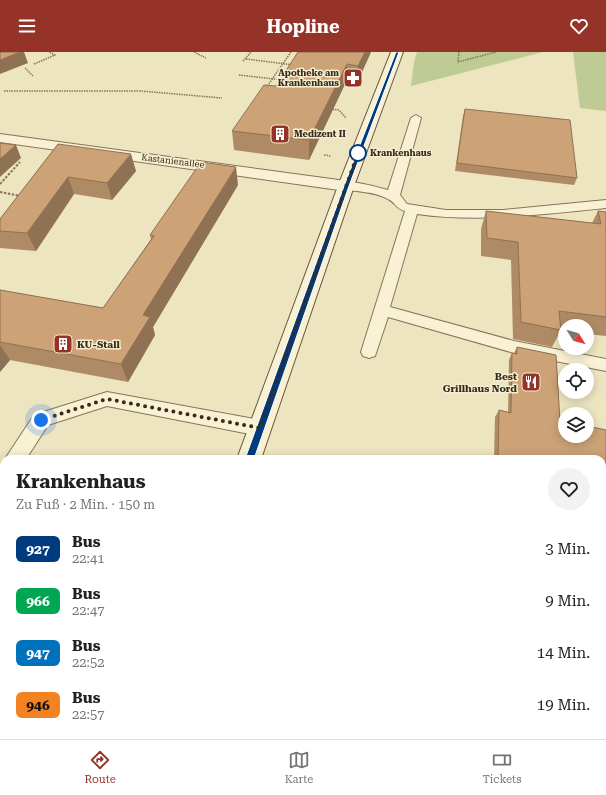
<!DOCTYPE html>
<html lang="de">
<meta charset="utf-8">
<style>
body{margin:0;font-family:"Roboto Serif",serif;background:#f2f2f2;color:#202124;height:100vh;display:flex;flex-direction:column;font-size:15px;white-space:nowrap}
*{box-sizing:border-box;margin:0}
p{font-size:13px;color:#757577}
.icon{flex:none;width:22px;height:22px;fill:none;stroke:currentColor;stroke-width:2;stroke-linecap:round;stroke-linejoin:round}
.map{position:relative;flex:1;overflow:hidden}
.side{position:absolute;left:0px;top:403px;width:606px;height:284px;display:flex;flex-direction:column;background:#fff;border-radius:12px 12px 0 0;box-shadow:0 2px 10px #0003}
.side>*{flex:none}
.badge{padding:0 8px;border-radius:6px;font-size:14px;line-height:26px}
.needle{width:26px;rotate:127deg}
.tools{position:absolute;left:558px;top:267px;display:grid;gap:8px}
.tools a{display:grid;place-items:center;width:36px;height:36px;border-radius:50%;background:#fff;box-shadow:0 2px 10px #0003;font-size:20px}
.you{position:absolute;width:20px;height:20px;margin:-10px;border:3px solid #fff;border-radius:50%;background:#1a73e8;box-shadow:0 0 0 6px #1a73e833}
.map>.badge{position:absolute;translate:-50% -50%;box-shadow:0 0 0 2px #fff}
.round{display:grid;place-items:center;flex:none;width:42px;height:42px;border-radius:21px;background:#f2f2f2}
.overview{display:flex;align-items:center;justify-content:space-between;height:68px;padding:0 16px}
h1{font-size:19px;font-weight:700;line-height:30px}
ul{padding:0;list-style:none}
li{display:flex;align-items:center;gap:12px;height:52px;padding:0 16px}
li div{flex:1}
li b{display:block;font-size:15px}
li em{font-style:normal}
li .badge{min-width:44px;font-weight:700;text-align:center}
header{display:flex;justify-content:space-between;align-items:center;height:52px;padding:0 16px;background:#953328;color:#fff;font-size:18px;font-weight:700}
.dock{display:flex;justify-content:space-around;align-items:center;height:56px;border-top:1px solid #e0e0e0;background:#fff;font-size:11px;color:#757577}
.dock a{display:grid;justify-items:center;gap:2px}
.dock .on{color:#953328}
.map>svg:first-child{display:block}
.green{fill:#bfcb94}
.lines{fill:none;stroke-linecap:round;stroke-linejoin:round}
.service-casing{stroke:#867558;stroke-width:2}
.tertiary-casing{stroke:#867558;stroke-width:2}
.secondary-casing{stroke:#68563b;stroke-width:2}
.path-far1{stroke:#867558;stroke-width:1.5;stroke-dasharray:1.5 1;stroke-linecap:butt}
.path{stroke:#867558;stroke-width:2;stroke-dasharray:2.5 1.5;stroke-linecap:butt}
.service{fill:#f8f1d3;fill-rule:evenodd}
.tertiary{fill:#f8f1d3;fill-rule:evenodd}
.secondary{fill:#f8f1d3;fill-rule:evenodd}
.wall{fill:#af8b65}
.shaded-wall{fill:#8f7153}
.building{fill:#cca276;stroke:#8f7153}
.line{fill:#003b80;stroke:#fff}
.walk{stroke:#362b1c;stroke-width:4;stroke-dasharray:0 7.2}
.stop-dot{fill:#fff;stroke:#003b80;stroke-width:2}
.labels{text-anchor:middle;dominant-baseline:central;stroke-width:3;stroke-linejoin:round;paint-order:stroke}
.far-poi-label{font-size:9px;font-weight:bold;fill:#362b1c;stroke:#f5eecf;text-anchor:end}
.far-stop-label{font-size:9px;font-weight:bold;fill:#362b1c;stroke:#f5eecf;text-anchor:start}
.far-street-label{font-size:9px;fill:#362b1c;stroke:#f5eecf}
.poi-label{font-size:10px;font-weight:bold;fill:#362b1c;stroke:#f5eecf;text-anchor:start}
</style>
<header><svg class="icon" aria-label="menu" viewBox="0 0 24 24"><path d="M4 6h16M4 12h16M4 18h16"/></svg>Hopline<svg class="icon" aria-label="heart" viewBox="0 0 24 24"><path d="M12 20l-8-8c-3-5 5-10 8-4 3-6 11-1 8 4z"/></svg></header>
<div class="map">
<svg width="606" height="687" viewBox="0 0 606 687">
<rect width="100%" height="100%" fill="#ede4c0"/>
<g class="green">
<polygon points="417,0 543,0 411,34 414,10"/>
<polygon points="573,0 606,0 606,59 580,56"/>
</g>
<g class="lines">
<defs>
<g id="service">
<path d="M416,63L421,66L400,143L407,152L446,158H503L606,148V156C543,162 480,171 417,162L390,255L514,289L606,307V319L514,301L388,265L375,304L369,306L363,304L361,300L405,159C396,157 395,150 388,147C374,139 356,140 342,137L340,134C346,125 379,136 388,138L411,66Z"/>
<polygon points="107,340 260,368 267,371 269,376 267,381 260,384 107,354 48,373 26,407 5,407 34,363"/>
<polygon points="4,415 4,437 0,439 0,417"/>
<polygon points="0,647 4,648 4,674 0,673"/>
<polygon points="69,683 109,683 110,687 70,687"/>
</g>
<polygon id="tertiary" points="0,82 346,129 351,131 354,134 351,137 346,139 0,90"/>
<g id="secondary">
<polygon points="391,0 403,0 354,134 261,407 237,407 338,134"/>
<polygon points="134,683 166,683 165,687 133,687"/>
</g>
</defs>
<use href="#service" class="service-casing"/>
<use href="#tertiary" class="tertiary-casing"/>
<use href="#secondary" class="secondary-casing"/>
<g class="path-far1">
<polyline points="194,0 206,6"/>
<polyline points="459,0 458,10 496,0"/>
<polyline points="246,7 294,13"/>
<polyline points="243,9 251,0"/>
<polyline points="34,12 55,3 49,0"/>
<polyline points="25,16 33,24"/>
<polyline points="239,23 283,28"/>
<polyline points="343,33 360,34"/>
<polyline points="266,36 291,0"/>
<polyline points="4,39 141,39 222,46"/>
<polyline points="330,57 339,58 346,66"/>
<polyline points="324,103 331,104"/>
</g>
<g class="path">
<polyline points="0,132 20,110"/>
<polyline points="0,140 21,144"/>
</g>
<use href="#service" class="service"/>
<use href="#tertiary" class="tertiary"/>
<use href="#secondary" class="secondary"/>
</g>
<g class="wall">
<polygon points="371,0 357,31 346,30 309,108 234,98 232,79 276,34"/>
<polygon points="465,57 577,126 574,133 455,119 463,64"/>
<polygon points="58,92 136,119 112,148 74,142 36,199 0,196 0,167"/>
<polygon points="238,133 153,275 155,283 128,330 10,308 0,320 0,238 103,256 151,187 150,183"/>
<polygon points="486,159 592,171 598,159 606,160 606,284 587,282 587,274 565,274 565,278 561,278 552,295 513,287 511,208 481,204 481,177"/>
<polygon points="517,295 556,303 560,370 565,370 565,384 587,384 587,374 606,378 606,687 443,687 443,683 602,683 602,407 494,407 495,365 499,358 508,360 509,308 512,301 514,301"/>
</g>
<g class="shaded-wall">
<polygon points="20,0 24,0 28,11 0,22 0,8"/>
<polygon points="365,0 371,0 357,31 358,14"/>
<polygon points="347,12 346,30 309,108 309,88"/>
<polygon points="16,93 21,106 0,125 0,107"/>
<polygon points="131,102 136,119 112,148 107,131"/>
<polygon points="236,115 238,133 153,275 155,283 128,330 121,312 143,263"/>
<polygon points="68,125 74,142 36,199 27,181"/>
<polygon points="0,293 10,308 0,320"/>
</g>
<g class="building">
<polygon points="0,0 20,0 0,8"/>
<polygon points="298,0 365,0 358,14 347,12 309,88 232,79 264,33 276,34"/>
<polygon points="465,57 570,68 577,126 457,111"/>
<polygon points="0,91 16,93 0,107"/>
<polygon points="58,92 131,102 107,131 68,125 27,181 0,179 0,167"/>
<polygon points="201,110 236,115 143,263 150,265 121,312 0,290 0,238 103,256 154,184 150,183"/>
<polygon points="486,159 601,172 598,159 606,160 606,265 559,259 561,278 521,270 518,190 487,186"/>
<polygon points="517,295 556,303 560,370 565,370 565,384 587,384 587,374 606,378 606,687 446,687 446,683 602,683 602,407 498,407 499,358 511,361 512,301 517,302"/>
</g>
<polygon class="line" points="396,0 399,0 349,134 254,407 252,410 246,410 245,407 344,134"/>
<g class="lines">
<polyline class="walk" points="41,368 107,347 260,376 358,101"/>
</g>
<defs>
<symbol id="pharmacy-square" viewBox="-11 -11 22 22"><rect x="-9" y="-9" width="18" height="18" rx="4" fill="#953328" stroke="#f5eecf"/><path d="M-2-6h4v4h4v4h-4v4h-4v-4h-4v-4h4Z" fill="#fff"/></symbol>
<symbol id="building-square" viewBox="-11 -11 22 22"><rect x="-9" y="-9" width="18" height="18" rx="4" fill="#953328" stroke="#f5eecf"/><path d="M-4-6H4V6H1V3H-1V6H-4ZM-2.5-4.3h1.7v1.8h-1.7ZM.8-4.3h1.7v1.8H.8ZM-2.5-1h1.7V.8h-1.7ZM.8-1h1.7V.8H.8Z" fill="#fff"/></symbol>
<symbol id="restaurant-square" viewBox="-11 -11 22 22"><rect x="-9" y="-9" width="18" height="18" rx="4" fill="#953328" stroke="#f5eecf"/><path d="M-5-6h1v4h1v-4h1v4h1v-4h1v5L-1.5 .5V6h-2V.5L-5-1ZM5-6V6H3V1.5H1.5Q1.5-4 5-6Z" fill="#fff"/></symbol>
</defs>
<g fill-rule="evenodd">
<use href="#pharmacy-square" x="342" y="15" width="22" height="22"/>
<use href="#building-square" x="269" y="71" width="22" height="22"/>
<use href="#building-square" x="52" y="281" width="22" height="22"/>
<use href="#restaurant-square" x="520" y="319" width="22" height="22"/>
</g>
<circle class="stop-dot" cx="358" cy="101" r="8"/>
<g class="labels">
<g class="far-poi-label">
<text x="339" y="21">Apotheke am<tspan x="339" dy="10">Krankenhaus</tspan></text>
<text x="294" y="82" text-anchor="start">Medizent II</text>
</g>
<g class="far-stop-label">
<text x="370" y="101">Krankenhaus</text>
</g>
<g class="far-street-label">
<text transform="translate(173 109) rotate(7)">Kastanienallee</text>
</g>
<g class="poi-label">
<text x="77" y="292">KU-Stall</text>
<text x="517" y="324" text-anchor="end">Best<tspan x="517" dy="12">Grillhaus Nord</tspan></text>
</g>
</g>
</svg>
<div class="tools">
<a><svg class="needle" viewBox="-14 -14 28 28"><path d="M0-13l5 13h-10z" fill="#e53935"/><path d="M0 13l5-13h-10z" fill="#757577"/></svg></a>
<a><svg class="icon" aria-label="locate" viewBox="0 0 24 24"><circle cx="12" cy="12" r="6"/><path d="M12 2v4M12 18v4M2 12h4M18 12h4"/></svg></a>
<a><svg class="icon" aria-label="layers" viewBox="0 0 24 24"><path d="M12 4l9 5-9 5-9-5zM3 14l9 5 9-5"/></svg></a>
</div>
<div class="you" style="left:41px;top:368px"></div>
<section class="side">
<div class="overview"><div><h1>Krankenhaus</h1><p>Zu Fuß · 2 Min. · 150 m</p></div><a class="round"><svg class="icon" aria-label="heart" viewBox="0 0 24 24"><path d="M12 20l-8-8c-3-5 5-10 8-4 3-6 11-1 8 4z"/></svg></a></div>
<ul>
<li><span class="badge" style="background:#003b80;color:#fff">927</span><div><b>Bus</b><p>22:41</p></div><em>3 Min.</em></li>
<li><span class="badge" style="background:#00a651;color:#fff">966</span><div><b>Bus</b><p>22:47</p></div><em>9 Min.</em></li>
<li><span class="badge" style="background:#0072bc;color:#fff">947</span><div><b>Bus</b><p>22:52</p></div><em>14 Min.</em></li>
<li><span class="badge" style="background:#f58220;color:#111">946</span><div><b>Bus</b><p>22:57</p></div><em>19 Min.</em></li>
</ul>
</section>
</div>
<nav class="dock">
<a class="on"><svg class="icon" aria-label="directions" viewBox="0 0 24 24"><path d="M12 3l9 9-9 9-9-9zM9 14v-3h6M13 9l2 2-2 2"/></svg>Route</a>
<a><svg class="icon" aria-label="map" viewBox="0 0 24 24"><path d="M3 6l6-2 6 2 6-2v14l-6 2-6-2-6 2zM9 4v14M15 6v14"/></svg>Karte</a>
<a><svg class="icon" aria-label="tickets" viewBox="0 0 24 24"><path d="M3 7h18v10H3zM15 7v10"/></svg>Tickets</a>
</nav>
